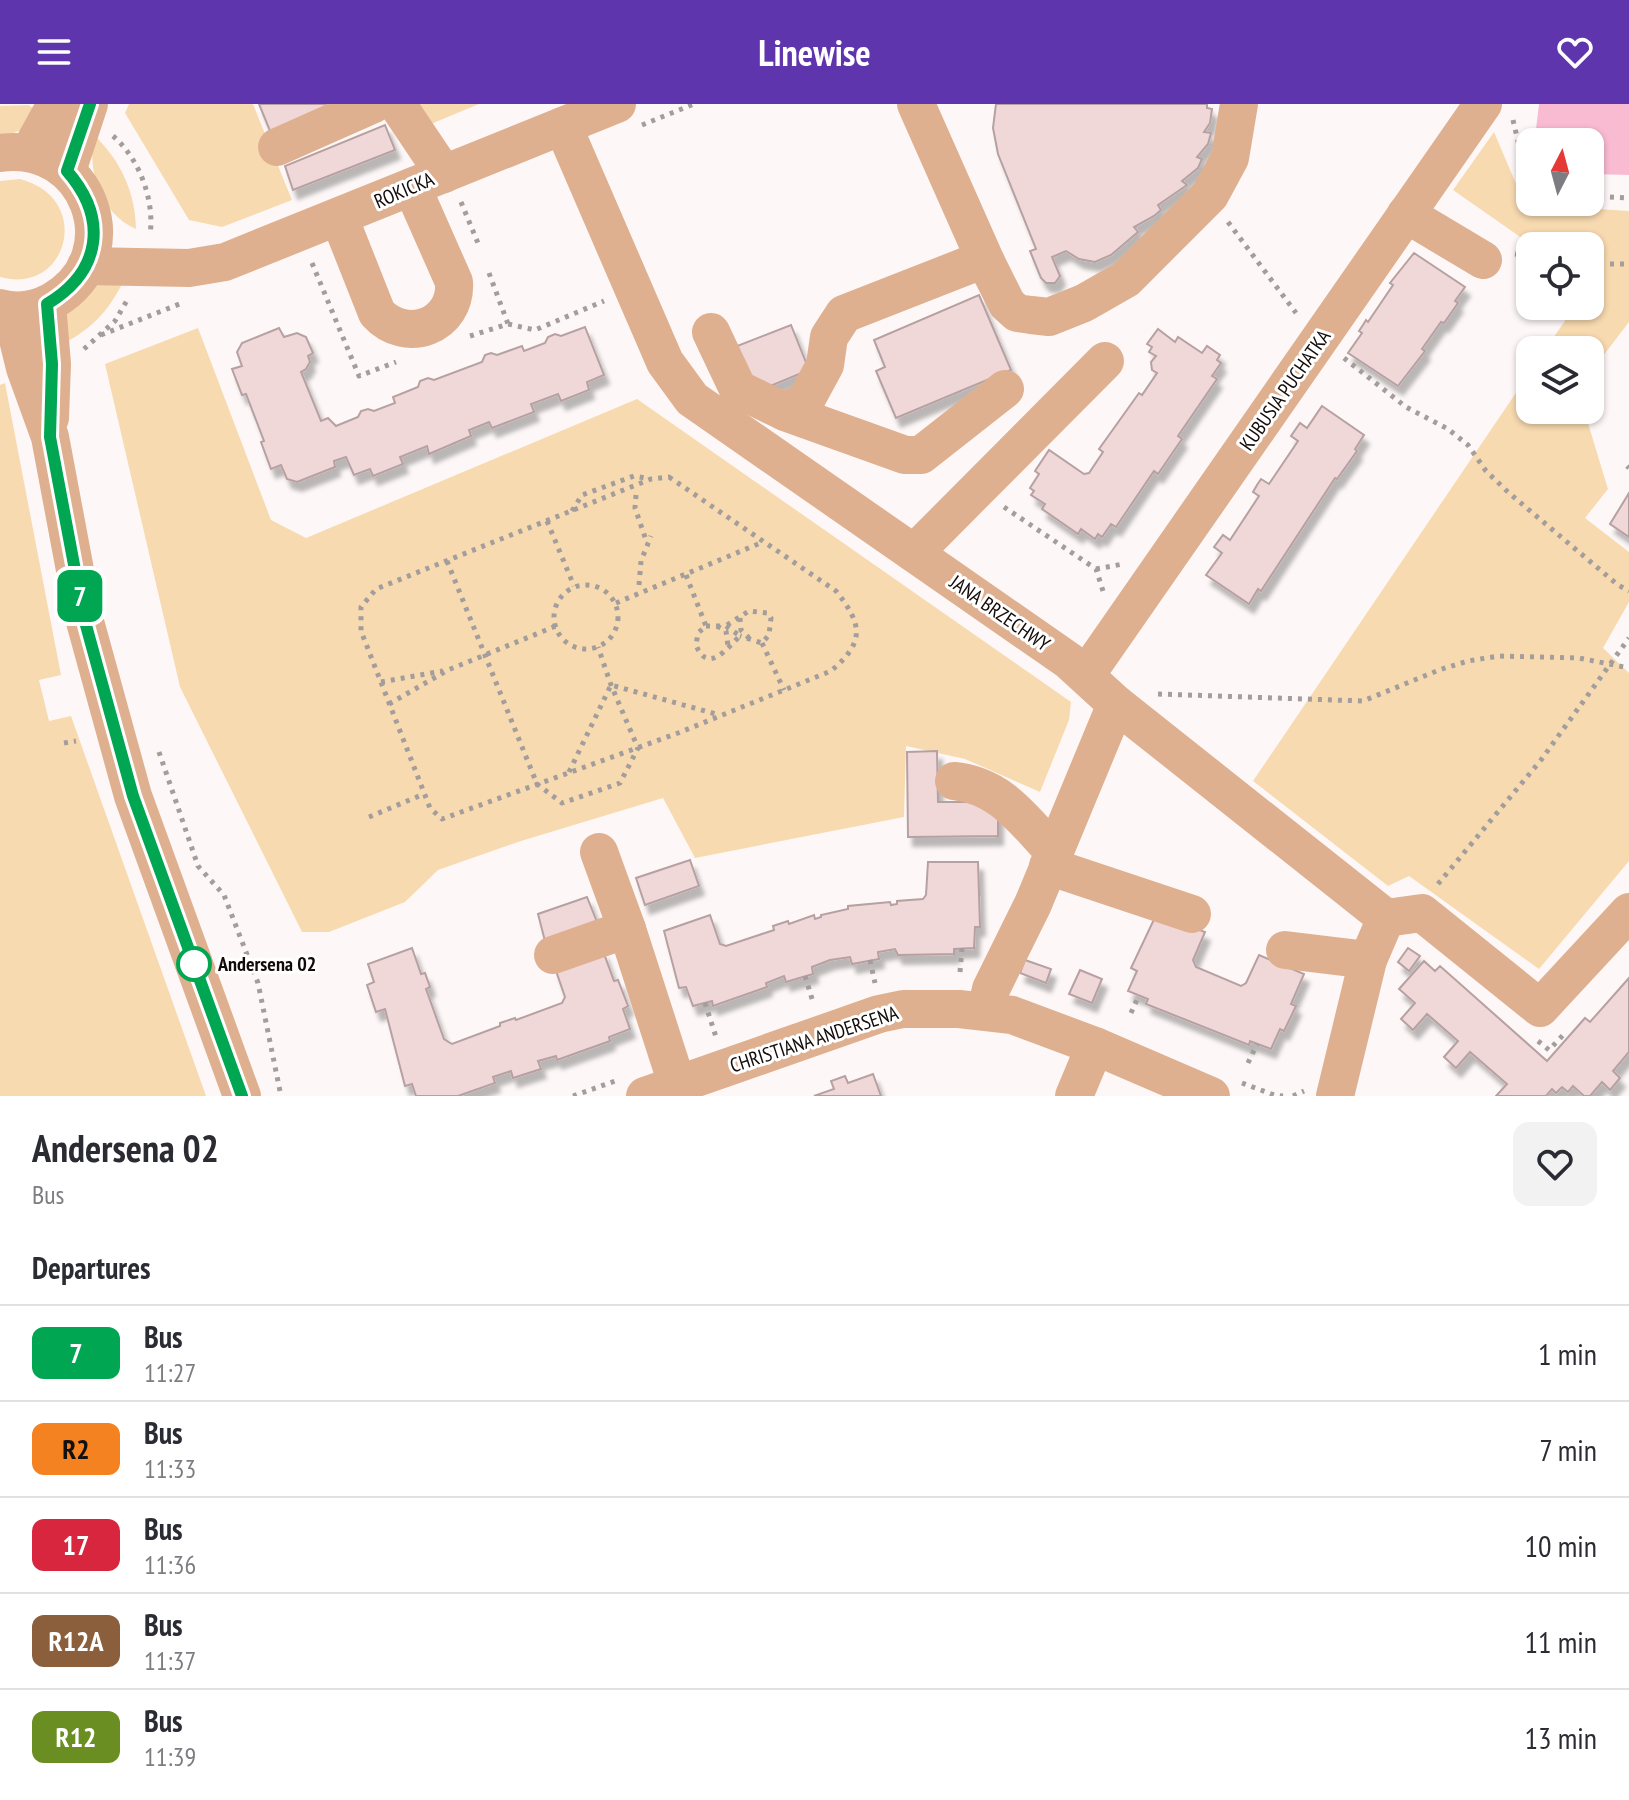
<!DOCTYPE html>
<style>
body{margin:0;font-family:"PT Sans Narrow",sans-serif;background:#f2f2f3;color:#2b2b33;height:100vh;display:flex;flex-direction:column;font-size:30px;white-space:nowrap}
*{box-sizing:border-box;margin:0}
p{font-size:26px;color:#7c7c81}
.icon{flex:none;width:44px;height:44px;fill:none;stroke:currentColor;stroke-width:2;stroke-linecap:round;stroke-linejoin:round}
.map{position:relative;height:992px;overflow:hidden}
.sheet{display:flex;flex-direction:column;background:#fff;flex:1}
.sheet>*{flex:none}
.badge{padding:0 16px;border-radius:12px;font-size:28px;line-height:52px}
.needle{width:52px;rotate:6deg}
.tools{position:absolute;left:1516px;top:24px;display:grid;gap:16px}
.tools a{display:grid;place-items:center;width:88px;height:88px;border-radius:16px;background:#fff;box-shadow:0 2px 6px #0004;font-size:40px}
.map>.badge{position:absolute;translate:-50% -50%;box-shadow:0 0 0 4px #fff}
h2{padding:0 32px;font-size:30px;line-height:72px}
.round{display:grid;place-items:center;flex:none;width:84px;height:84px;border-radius:16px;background:#f2f2f3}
.head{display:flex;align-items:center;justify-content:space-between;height:136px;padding:0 32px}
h1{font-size:38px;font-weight:800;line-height:60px}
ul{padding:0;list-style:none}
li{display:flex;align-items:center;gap:24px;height:96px;padding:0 32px;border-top:2px solid #e1e1e2}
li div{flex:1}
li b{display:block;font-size:30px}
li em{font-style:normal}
li .badge{min-width:88px;font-weight:700;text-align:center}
header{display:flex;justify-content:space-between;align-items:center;height:104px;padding:0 32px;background:#5f35ad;color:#fff;font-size:36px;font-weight:800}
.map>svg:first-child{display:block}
.green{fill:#f8dab0}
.water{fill:#f9bbd2}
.building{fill:#f0d8d9;stroke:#b7a0a1;stroke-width:2;filter:url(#shadow)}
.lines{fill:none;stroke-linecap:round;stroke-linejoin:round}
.path{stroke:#a39d9c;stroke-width:5;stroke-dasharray:4 6;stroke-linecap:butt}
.minor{stroke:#dfb090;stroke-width:38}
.line-casing{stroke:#fff;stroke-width:18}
.line{stroke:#00a651;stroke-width:12}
.stop-dot{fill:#fff;stroke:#00a651;stroke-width:4}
.labels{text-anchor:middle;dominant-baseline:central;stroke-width:6;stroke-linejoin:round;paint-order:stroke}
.street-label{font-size:20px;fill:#120b09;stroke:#fff}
.stop-label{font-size:20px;font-weight:bold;fill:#120b09;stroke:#fff;text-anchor:start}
</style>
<header><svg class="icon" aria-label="menu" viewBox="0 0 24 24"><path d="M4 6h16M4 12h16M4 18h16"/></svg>Linewise<svg class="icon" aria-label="heart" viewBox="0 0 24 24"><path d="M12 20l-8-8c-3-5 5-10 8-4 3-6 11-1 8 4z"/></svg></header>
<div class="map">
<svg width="1629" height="992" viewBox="0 0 1629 992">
<defs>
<filter id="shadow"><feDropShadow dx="5" dy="9" stdDeviation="2" flood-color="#0004"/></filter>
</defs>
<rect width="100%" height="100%" fill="#fdf8f7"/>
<g class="green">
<polygon points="129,0 253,0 292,96 222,123 189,116 125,9"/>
<polygon points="416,0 479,0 431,20"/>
<polygon points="28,1 40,8 24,25 0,34 0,2"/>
<polygon points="1494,28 1517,82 1530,87 1530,98 1557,98 1568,103 1629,107 1629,218 1590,269 1590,246 1545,246 1575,202 1590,202 1590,142 1533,142 1453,86"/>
<path d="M94,31C121,57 135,88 136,125C100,109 87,68 94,31Z"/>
<path d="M20,75C94,94 68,192 0,173V77Z"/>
<path d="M124,176C111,203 95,222 68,237L66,211L88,183Z"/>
<polygon points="198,224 271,416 306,434 637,295 1071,598 1069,616 1040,688 965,655 906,642 904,713 695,754 663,694 521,737 438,766 405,798 329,828 302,828 180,583 105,260"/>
<polygon points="1530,268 1530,306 1584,306 1608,385 1585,414 1629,448 1629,498 1603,544 1629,569 1629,757 1539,865 1409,772 1388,782 1253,677"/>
<polygon points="5,279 61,571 39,576 49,617 71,612 206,992 0,992 0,281"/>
</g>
<polygon class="water" points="1539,0 1629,0 1629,71 1590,70 1590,38 1541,38 1536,25"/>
<g class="building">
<polygon points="259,0 340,0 270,27"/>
<polygon points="996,0 1207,0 1207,4 1212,5 1210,19 1204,28 1211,29 1208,40 1197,53 1202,55 1198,64 1182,77 1187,81 1158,101 1161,106 1154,112 1134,123 1138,128 1111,151 1095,158 1079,155 1066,147 1052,153 1060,172 1055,179 1046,179 1041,174 1030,147 1036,145 998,50 993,24"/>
<polygon points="385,21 395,46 293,86 285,62"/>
<polygon points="1414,149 1465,183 1455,197 1458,199 1444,219 1441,218 1422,245 1425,247 1398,282 1348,249 1362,229 1359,227 1363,221 1366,216 1368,218 1393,181 1390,179"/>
<polygon points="979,191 1011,266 896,314 876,267 885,263 874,236"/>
<polygon points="791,221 809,266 751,290 732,244"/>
<polygon points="585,223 604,271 587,278 589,286 561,297 558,290 531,300 534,308 492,324 489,318 469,326 471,332 429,350 427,342 400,353 403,360 373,372 370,365 354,371 346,353 334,357 335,363 297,378 287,375 281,361 271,365 261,338 264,337 246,290 242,291 232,265 242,262 237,248 242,239 279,224 284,233 297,229 306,233 313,249 308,252 310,258 306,265 301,268 321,317 328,314 336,322 358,313 361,307 368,305 374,307 395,299 393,293 418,283 420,277 428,274 434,276 482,258 485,251 491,249 497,251 522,242 524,247 545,239 548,233 555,230 561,232"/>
<polygon points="1158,225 1175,238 1178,233 1202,249 1207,242 1220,251 1217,256 1221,259 1212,272 1217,275 1178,332 1182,335 1158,370 1154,367 1116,423 1111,420 1102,433 1098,430 1095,435 1081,425 1078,430 1042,405 1045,400 1031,391 1034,387 1030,384 1039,370 1035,367 1049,346 1084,370 1089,369 1103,348 1099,345 1139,289 1142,291 1157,269 1152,266 1151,258 1156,252 1149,248 1152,243 1147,240"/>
<polygon points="1322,302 1364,331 1355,345 1357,347 1337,375 1335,374 1261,487 1258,485 1249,500 1206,471 1222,449 1214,443 1223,431 1230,436 1259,392 1253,388 1257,381 1261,375 1269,380 1298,337 1291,332 1300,319 1307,324"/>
<polygon points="1629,389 1629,433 1610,420"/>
<polygon points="937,647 938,698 990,698 998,704 998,732 908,733 907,648"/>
<polygon points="690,756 699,782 645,801 636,774"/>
<polygon points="928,758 978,758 980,823 975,823 974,844 954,845 954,850 898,851 895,845 878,848 879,855 852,860 850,853 830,856 812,863 813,870 786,878 784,872 766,879 767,883 713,902 712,897 693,902 686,883 679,884 664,827 710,811 720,840 726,842 774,826 773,822 788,817 789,820 814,811 815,815 821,813 821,811 848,805 848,802 890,798 891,801 897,800 897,797 923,795 926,791"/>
<polygon points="587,793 597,818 545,837 538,810"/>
<polygon points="1157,809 1205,828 1193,856 1196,863 1241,882 1246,879 1259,851 1304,870 1291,900 1296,902 1284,927 1280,925 1271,945 1250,937 1249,941 1146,900 1148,895 1128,887 1137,867 1131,864"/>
<polygon points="412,844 421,870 425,869 430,883 426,885 444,935 452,940 500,922 500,919 515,914 516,916 562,899 565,893 555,864 603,847 614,877 618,876 628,902 623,905 630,925 609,933 610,937 557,956 556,952 538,957 541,965 513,974 511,967 493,973 495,979 458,992 416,992 412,980 405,982 385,905 376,908 367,881 374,878 368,860"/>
<polygon points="1408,844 1420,852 1409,867 1398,858"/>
<polygon points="1025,856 1051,865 1046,879 1020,869"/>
<polygon points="1424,857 1435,867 1440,862 1547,957 1585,914 1590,918 1629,874 1629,948 1613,967 1620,974 1610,986 1602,978 1590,992 1584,992 1573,982 1568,988 1562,983 1556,989 1552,985 1546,992 1496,992 1507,980 1470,948 1456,964 1444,953 1458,937 1427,910 1413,926 1401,915 1415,899 1399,885"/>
<polygon points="1080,866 1102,875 1092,899 1069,890"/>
<polygon points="873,970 881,992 814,992 834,985 831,977 845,972 848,979"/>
</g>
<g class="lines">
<g class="path">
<polyline points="1513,16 1520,46 1530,64"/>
<polyline points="642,21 694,0"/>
<path d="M113,32C139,54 155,96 150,131"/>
<polyline points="1590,92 1629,94"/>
<polyline points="461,98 480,144"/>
<polyline points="1228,118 1296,209"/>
<polyline points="1515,150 1530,152"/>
<polyline points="312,159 359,272 396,258"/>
<polyline points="1590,160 1629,160"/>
<polyline points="489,169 508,220"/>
<polyline points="101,231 182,199"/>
<polyline points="470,232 508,220 535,226 604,197"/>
<polyline points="84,245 115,217 129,193"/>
<polyline points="1344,254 1406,303 1448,325 1468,341 1486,367 1509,389 1618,481 1629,487"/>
<polyline points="1627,362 1629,364"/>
<path d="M669,373L836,487C863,521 865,538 831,567L678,629L442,715L430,704L361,527V503L376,485L651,375Z"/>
<polyline points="636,391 635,404 647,439"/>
<polyline points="1004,403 1096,465 1103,487"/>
<polyline points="572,407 582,391 634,372 650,375"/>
<polyline points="547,417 574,482"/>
<polyline points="447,457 537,680 562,699 620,679 638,644 611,581 598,543"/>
<polyline points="1096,465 1123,460"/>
<polyline points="686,471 706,522"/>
<polyline points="639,481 641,457 651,432"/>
<circle cx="586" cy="513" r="32"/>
<polyline points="616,499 763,438"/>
<polyline points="740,514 741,526 749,534"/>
<polyline points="727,521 749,507 767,509 771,514 769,531 762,539 740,532"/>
<path d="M706,522H726L740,532C727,544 708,571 696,541L698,529Z"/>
<polyline points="717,522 726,527 728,542"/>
<polyline points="762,539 784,586"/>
<polyline points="381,578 443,567"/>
<polyline points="1158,590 1363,597 1439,566 1468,557 1499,552 1579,554 1629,564"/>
<polyline points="389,600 448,566 556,522"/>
<polyline points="64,639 76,637"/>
<polyline points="159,648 198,762 224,791 258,879 281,992"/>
<polyline points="569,668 611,581 716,610"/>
<polyline points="369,713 424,690"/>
<polyline points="1438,780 1541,656 1629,534"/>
<polyline points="870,856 875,879"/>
<polyline points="960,868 962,844"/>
<polyline points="805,872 813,898"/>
<polyline points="705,899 716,933"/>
<polyline points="1131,909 1139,891"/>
<polyline points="1538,937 1549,946 1565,929"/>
<polyline points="1248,959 1257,940"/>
<polyline points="1242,979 1274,991 1283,992"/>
<polyline points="573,992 618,976"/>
<polyline points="1293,992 1304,987"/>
</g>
<g class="minor">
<polyline points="397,0 444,70"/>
<polyline points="563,22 665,258 692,295 1069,557 1116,600 1386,814 1368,856 1335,992"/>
<polyline points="277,43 374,0"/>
<path d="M0,49C88,36 131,150 54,196C38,206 18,209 0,204"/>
<polyline points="29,49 56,0"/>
<polyline points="67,67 89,0"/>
<polyline points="1406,110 1483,156"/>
<path d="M339,113L377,209C406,241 457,222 454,178L412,83"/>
<polyline points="986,158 1007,200 1017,209 1031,211 1049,213 1084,199 1126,175 1210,91 1230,54 1239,0"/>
<polyline points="86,162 189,164 225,158 617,0"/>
<polyline points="47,200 52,260 50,314"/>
<polyline points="11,207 25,264 50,333 84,514 133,692 242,992"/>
<polyline points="711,228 738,285 785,308 806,296 825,261 829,233 844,210 969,161 986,158 916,0"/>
<polyline points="785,308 905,351 921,351 1005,285"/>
<polyline points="914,449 1105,257"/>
<polyline points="1086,571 1483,0"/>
<path d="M954,677C1002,682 1023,716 1054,748"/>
<polyline points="599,748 627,825 677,980"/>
<polyline points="1048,762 1192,810"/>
<polyline points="1386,814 1422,809 1540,904 1629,808"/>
<polyline points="1285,846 1368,856"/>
<polyline points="553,851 627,825"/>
<polyline points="986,907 991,885 1033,800 1116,600"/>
<polyline points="645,992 879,910 903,905 959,905 1012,911 1095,942 1211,992"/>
<polyline points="1074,992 1095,942"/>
</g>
</g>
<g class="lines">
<defs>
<path id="line" d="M90,0L67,67C108,114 102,167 47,200L52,260L50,333L84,514L133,692L242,992"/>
</defs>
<use href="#line" class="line-casing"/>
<use href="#line" class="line"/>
</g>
<circle class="stop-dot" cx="194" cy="860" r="16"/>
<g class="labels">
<g class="street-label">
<text transform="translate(404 86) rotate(-23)">ROKICKA</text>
<text transform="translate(1285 286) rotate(-55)">KUBUSIA PUCHATKA</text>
<text transform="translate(1000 509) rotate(35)">JANA BRZECHWY</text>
<text transform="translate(814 935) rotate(-18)">CHRISTIANA ANDERSENA</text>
</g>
<g class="stop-label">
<text x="218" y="860">Andersena 02</text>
</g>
</g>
</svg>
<div class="tools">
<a><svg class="needle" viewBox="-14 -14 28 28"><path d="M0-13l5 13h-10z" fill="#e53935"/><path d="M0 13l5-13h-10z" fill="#7c7c81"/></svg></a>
<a><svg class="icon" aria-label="locate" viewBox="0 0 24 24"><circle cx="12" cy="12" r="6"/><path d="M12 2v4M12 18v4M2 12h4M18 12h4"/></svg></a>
<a><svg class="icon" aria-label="layers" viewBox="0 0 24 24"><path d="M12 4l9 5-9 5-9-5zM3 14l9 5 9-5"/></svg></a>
</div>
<b class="badge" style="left:80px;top:492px;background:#00a651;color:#fff">7</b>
</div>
<section class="sheet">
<div class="head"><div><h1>Andersena 02</h1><p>Bus</p></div><a class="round"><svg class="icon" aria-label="heart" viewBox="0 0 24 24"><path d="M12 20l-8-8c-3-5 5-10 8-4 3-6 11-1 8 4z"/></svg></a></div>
<h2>Departures</h2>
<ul>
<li><span class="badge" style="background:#00a651;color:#fff">7</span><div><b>Bus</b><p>11:27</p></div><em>1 min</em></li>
<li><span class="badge" style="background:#f58220;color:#111">R2</span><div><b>Bus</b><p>11:33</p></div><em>7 min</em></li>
<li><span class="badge" style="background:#d7263d;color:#fff">17</span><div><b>Bus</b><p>11:36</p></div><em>10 min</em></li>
<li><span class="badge" style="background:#8b5e3c;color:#fff">R12A</span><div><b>Bus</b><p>11:37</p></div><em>11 min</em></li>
<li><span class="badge" style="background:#6b8e23;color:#fff">R12</span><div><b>Bus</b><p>11:39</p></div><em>13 min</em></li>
</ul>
</section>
